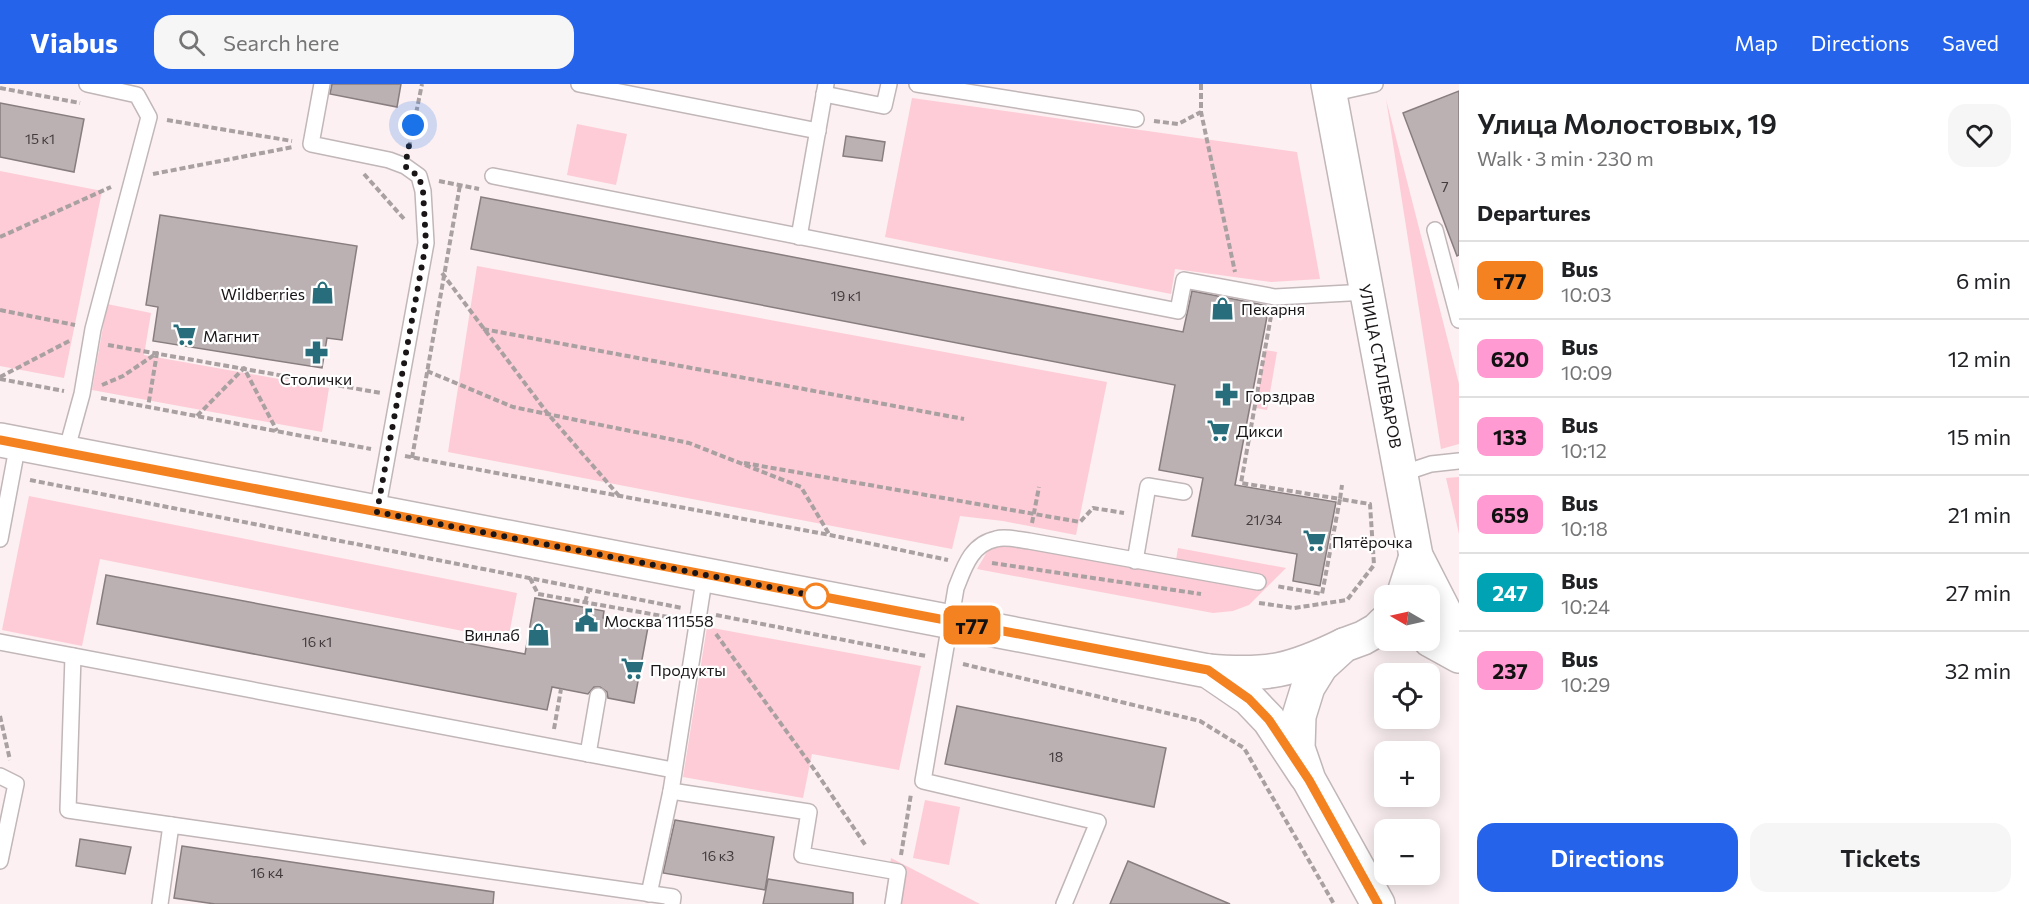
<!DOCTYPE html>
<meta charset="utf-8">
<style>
body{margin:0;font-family:Commissioner,sans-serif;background:#f6f6f6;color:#202124;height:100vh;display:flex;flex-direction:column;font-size:22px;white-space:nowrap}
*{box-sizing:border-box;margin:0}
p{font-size:20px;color:#757577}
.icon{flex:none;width:33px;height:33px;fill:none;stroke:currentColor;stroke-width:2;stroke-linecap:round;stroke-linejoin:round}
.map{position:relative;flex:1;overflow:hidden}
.drawer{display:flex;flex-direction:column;background:#fff;width:570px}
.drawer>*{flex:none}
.badge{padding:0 12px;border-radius:9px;font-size:21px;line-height:39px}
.needle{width:39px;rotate:279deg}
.controls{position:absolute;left:1374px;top:501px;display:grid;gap:12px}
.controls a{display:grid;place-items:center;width:66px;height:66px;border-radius:12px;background:#fff;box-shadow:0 3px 15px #0003;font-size:30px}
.you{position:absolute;width:30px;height:30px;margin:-15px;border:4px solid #fff;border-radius:50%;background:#1a73e8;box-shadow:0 0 0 9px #1a73e833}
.map>.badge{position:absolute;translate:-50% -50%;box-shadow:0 0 0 3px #fff}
h2{padding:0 18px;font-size:22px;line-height:54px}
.round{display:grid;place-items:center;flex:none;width:63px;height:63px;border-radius:18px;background:#f6f6f6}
.summary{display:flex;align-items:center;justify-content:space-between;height:102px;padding:0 18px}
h1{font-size:28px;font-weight:600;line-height:45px}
.primary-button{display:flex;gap:12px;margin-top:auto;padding:12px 18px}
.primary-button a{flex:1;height:69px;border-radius:18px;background:#2563eb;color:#fff;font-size:24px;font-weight:600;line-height:69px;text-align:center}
.primary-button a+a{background:#f6f6f6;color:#202124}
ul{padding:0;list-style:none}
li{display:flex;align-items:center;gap:18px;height:78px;padding:0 18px;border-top:2px solid #e0e0e0}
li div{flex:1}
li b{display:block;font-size:22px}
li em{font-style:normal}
li .badge{min-width:66px;font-weight:700;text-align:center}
header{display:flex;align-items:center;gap:36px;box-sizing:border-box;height:84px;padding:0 30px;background:#2563eb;color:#fff}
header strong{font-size:28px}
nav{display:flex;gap:33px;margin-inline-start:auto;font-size:21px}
.search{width:420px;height:54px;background:#f6f6f6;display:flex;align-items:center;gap:15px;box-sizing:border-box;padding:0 21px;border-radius:18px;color:#757577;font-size:22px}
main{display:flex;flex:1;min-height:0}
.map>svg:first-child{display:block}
.green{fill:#fdccd7}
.building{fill:#bbb0b2;stroke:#887d7f;stroke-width:1.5}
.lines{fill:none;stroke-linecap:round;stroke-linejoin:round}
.service-casing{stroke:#c1b6b8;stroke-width:18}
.tertiary-casing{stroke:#c1b6b8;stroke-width:36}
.secondary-casing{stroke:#c1b6b8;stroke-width:36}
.path{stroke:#a9a0a2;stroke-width:4;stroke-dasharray:6 3;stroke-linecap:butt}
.service{stroke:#fff;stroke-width:15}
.tertiary{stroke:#fff;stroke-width:33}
.secondary{stroke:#fff;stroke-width:33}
.line-casing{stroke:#fff;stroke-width:14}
.line{stroke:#f58220;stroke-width:9}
.walk{stroke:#1a1617;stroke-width:6;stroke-dasharray:0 10.8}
.stop-dot{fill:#fff;stroke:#f58220;stroke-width:3}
.labels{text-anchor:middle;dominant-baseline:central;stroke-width:4.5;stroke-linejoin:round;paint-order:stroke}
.number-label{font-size:14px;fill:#423c3e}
.poi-label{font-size:16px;fill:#1a1617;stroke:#fff;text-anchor:start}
.street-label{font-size:16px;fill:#1a1617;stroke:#fff}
</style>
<header>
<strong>Viabus</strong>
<div class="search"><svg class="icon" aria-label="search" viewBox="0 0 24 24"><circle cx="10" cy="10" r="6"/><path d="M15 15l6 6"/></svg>Search here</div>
<nav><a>Map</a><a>Directions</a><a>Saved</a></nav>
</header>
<main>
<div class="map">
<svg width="1459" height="820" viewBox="0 0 1459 820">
<rect width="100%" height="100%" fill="#fcf0f2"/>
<g class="green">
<polygon points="912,14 1297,68 1320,195 1271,198 1175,185 1171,210 885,153"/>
<polygon points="1386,15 1459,300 1459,360 1441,365"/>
<polygon points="577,40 627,50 616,101 567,91"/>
<polygon points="0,87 102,107 64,294 0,282"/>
<polygon points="477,182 1107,298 1076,451 1003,437 960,432 952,465 448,368"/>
<polygon points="107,220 151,229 144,271 329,304 322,348 92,306"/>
<polygon points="1265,266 1277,268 1267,326 1256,324"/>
<polygon points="1459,393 1459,450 1446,394"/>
<polygon points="29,412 517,509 508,556 100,475 82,562 2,546"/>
<polygon points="991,461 1027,461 1174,488 1178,464 1286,484 1249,521 1233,527 1213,529 977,485"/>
<polygon points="707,543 921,582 899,686 812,670 803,714 683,693"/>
<polygon points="925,716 960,723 949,781 913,774"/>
<polygon points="891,774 980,820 884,820"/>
</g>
<g class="building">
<polygon points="332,0 401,0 397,23 330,10"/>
<polygon points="1459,7 1459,171 1457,172 1403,29"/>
<polygon points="0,19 84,35 74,88 0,73"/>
<polygon points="846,52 885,58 882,77 843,72"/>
<polygon points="481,113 1183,248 1192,207 1269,222 1235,401 1336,418 1320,502 1293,497 1297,470 1192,452 1203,394 1159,386 1175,301 471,165"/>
<polygon points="160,131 357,162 342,256 327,254 322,284 153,257 158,223 146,221"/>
<polygon points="106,491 525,570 535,514 604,527 603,534 648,543 634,619 608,614 607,608 600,603 594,603 588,610 552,603 547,626 97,540"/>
<polygon points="957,622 1166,664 1154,723 945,680"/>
<polygon points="675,736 774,753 765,806 663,789"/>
<polygon points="80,755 131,763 125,790 76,782"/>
<polygon points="182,762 494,808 493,820 215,820 174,814"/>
<polygon points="1128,777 1230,820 1110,820"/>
<polygon points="768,795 853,809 853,820 763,820"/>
</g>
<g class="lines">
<defs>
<g id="service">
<polyline points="322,0 311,60 389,76 405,82 419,92 423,107 426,159 377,428"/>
<polyline points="579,0 818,47"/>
<polyline points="917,0 1136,35"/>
<polyline points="824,10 884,22 889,0"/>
<polyline points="1330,10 1375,0"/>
<polyline points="493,92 1178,227 1184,196 1275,213 1367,208"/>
<polyline points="1435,146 1459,236"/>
<polyline points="799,153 826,0"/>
<polyline points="66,368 82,310 93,245 149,33 137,11 87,0"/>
<polyline points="1401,390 1431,380 1459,377"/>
<polyline points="0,455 18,359"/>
<polyline points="1135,477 1148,402 1184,408"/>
<polyline points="0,558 673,686"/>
<polyline points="73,572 68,726 171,741"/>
<polyline points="588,670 598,612"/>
<polyline points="0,692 16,700 0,777"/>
<polyline points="671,707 809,728 802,771 898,788 893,820"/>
<polyline points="649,810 671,707 705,490"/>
<polyline points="160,820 171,741 673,813 672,820"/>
<path d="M1064,820L1098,738L923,697L956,504C964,484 971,460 996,455C1006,452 1019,456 1029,457L1258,498"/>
</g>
<g id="tertiary">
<polyline points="0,356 1208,587 1249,615 1269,636 1306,692"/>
<path d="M1208,587C1268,592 1291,587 1344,561"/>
</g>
<g id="secondary">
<polyline points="1328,0 1416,472 1459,556"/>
<polyline points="1403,512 1416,472"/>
<polyline points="1430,556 1459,572"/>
<polyline points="1378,820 1309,696 1298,664 1299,632 1308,603 1321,582 1344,561 1363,554 1377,546 1384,539"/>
</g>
</defs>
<use href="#service" class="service-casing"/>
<use href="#tertiary" class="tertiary-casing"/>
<use href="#secondary" class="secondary-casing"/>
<g class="path">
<polyline points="1201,0 1201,28 1235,188"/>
<polyline points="0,4 80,19"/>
<polyline points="167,36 292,57"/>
<polyline points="1154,37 1178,40 1201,28"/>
<polyline points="409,64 422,0"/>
<polyline points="153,90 293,63"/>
<polyline points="364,90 405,136"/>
<polyline points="439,97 479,105"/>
<polyline points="0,153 111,103"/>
<polyline points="442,189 548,330 620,413"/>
<polyline points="0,226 75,241"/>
<polyline points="1271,232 1241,399 1340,415 1322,510 1276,502"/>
<polyline points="483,245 964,335"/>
<polyline points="108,261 381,309"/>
<polyline points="427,287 513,323 689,359 801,403 829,450"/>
<polyline points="0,293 71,256"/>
<polyline points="0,295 64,307"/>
<polyline points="102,301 123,292 157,269 148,323"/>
<polyline points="101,314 371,365"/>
<polyline points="197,332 244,284 277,347"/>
<polyline points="405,372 830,451 948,476"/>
<polyline points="412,374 460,101"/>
<polyline points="744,379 1080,438 1093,424 1124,429"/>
<polyline points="30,396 682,524"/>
<polyline points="1032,439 1039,403"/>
<polyline points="992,479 1201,510"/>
<polyline points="530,494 538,510 668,533"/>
<polyline points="585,518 589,505"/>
<polyline points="1259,519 1294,524 1347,516 1374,481 1370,420 1340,415 1342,401"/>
<polyline points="716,531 926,572"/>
<polyline points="716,550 816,688 866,762"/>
<polyline points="963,580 1200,637 1244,664 1334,820"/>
<polyline points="0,632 10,676"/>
<polyline points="554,645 561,605"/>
<polyline points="901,771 911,710"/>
</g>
<use href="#service" class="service"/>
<use href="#tertiary" class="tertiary"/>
<use href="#secondary" class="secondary"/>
</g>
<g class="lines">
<defs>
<polyline id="line" points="0,356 1208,586 1249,615 1269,636 1309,696 1378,820"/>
</defs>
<use href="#line" class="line-casing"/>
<use href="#line" class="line"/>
<polyline class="walk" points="413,41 405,82 419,93 423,107 426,159 377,428 816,512"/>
</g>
<defs>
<symbol id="shop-bare" viewBox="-9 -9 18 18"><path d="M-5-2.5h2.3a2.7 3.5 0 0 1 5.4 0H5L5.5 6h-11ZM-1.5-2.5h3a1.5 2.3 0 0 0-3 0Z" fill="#276d7c" stroke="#fff" stroke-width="2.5" paint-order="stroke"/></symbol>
<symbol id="supermarket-bare" viewBox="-9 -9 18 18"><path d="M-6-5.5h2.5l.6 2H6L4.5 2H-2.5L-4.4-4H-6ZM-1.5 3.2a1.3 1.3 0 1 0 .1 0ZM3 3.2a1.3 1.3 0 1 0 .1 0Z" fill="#276d7c" stroke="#fff" stroke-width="2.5" paint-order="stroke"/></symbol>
<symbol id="pharmacy-bare" viewBox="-9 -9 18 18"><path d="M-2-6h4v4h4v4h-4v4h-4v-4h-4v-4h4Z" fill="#276d7c" stroke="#fff" stroke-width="2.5" paint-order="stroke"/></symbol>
<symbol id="civic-bare" viewBox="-9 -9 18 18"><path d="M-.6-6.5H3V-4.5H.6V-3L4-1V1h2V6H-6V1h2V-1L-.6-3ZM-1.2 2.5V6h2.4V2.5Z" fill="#276d7c" stroke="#fff" stroke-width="2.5" paint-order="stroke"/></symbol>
</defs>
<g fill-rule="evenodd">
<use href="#shop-bare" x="306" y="192" width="33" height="33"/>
<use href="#shop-bare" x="1206" y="208" width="33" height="33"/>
<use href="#supermarket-bare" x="168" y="234" width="33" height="33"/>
<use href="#pharmacy-bare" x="300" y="252" width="33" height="33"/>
<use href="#pharmacy-bare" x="1210" y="294" width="33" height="33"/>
<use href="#supermarket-bare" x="1202" y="330" width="33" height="33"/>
<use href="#supermarket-bare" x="1298" y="440" width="33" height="33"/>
<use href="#civic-bare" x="570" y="520" width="33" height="33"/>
<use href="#shop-bare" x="522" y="534" width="33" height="33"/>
<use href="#supermarket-bare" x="616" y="568" width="33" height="33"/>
</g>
<circle class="stop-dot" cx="816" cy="512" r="12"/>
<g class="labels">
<g class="number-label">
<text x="40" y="54">15 к1</text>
<text x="1445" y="102">7</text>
<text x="846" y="211">19 к1</text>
<text x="1264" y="435">21/34</text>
<text x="317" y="557">16 к1</text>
<text x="1056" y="672">18</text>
<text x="718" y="771">16 к3</text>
<text x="267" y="788">16 к4</text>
</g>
<g class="poi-label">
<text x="305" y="209" text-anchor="end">Wildberries</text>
<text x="1241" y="224">Пекарня</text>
<text x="203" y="251">Магнит</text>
<text x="316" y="294" text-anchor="middle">Столички</text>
<text x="1245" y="311">Горздрав</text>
<text x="1236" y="346">Дикси</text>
<text x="1332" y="457">Пятёрочка</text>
<text x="604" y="536">Москва 111558</text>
<text x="520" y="550" text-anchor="end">Винлаб</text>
<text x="650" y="585">Продукты</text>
</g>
<g class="street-label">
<text transform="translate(1381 282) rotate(79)">УЛИЦА СТАЛЕВАРОВ</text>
</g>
</g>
</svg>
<div class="controls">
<a><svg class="needle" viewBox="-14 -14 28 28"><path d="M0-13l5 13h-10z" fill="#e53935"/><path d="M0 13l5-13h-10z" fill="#757577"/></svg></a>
<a><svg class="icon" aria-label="locate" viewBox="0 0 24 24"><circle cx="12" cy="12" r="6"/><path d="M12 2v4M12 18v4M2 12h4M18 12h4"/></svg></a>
<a>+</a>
<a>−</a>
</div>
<div class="you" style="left:413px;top:41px"></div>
<b class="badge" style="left:972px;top:541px;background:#f58220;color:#111">т77</b>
</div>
<section class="drawer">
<div class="summary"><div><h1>Улица Молостовых, 19</h1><p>Walk · 3 min · 230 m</p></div><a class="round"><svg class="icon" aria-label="heart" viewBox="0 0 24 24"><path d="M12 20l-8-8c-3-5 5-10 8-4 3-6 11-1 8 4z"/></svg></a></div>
<h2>Departures</h2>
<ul>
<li><span class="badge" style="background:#f58220;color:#111">т77</span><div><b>Bus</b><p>10:03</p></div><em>6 min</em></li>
<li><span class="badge" style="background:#ff9ad2;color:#111">620</span><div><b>Bus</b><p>10:09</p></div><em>12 min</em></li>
<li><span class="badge" style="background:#ff9ad2;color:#111">133</span><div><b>Bus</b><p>10:12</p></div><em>15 min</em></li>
<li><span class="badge" style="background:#ff9ad2;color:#111">659</span><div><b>Bus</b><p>10:18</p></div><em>21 min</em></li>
<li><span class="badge" style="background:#00a3b4;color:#fff">247</span><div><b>Bus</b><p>10:24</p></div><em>27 min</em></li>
<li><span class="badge" style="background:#ff9ad2;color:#111">237</span><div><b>Bus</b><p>10:29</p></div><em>32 min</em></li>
</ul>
<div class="primary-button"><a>Directions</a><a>Tickets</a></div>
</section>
</main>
